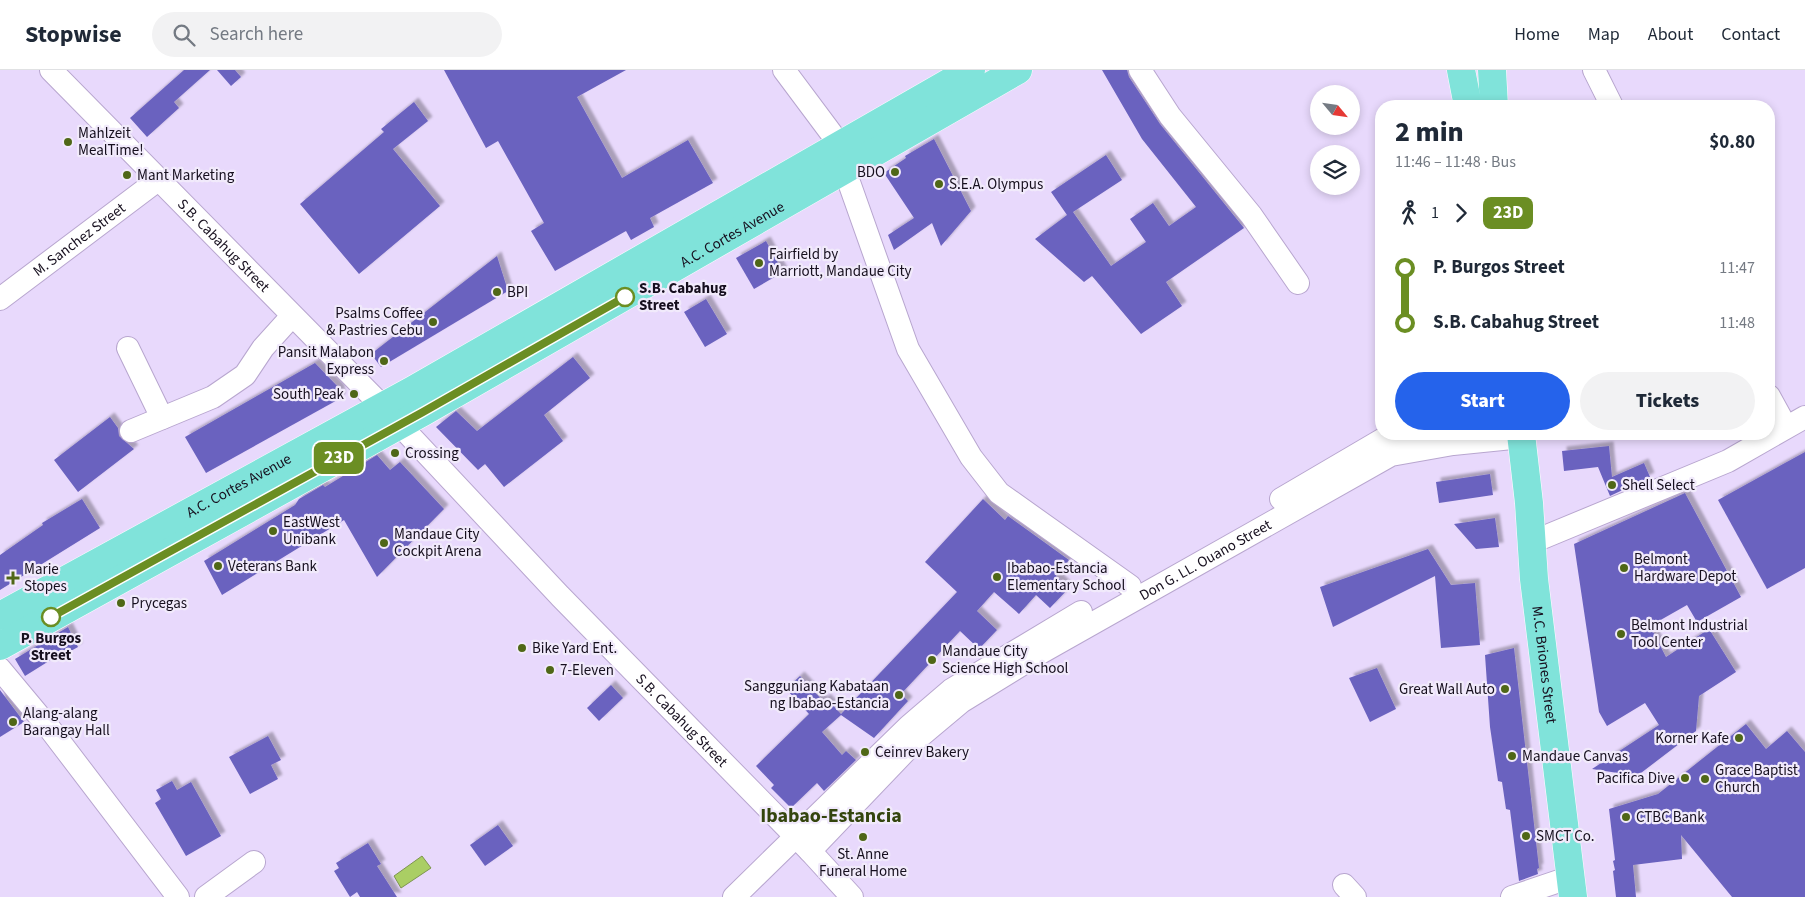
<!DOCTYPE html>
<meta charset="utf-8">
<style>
body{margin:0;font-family:"Source Sans 3",sans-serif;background:#f2f2f3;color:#1f2937;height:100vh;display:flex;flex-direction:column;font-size:19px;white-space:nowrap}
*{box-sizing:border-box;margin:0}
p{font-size:16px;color:#747a83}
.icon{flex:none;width:28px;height:28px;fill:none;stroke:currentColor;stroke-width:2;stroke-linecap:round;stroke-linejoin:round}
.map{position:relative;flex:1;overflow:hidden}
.drawer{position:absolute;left:1375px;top:30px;width:400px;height:340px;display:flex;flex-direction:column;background:#fff;border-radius:20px;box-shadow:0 2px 8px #0003}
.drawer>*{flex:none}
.badge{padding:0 10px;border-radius:8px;font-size:18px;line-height:32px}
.needle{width:32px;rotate:119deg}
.controls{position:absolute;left:1310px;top:15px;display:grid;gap:10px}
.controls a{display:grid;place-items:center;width:50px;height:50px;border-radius:50%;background:#fff;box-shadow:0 2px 8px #0003;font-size:25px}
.map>.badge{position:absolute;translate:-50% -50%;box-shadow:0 0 0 2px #fff}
.legs{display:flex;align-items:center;gap:8px;height:55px;padding:0 20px;font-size:16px}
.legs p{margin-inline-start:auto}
.summary{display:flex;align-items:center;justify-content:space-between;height:85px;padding:0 20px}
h1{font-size:28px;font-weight:800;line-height:38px}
.action{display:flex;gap:10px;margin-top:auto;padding:10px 20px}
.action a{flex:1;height:58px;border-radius:30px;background:#2563eb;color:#fff;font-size:20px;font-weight:800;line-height:58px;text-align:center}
.action a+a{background:#f2f2f3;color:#1f2937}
ul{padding:0 20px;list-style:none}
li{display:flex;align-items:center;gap:18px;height:55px;font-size:19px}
li i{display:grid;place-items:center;width:8px;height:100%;margin:0 6px;background:currentColor}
li i::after{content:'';width:12px;height:12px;margin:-6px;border:4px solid;border-radius:50%;background:#fff}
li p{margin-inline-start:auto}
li:first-child i{background:linear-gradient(#0000 50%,currentColor 0)}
li:last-child i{background:linear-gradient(currentColor 50%,#0000 0)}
header{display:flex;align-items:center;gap:30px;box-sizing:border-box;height:70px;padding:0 25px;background:#fff;border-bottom:1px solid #e0e1e3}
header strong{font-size:24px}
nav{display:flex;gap:28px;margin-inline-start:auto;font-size:18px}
.search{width:350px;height:45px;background:#f2f2f3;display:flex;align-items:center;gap:12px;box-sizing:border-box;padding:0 18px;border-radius:28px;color:#747a83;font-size:19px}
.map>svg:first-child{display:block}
.water{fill:#aace64;stroke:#7e954f}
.building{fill:#6b62bf;filter:url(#shadow)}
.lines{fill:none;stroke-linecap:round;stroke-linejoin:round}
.minor-casing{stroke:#b8a6cf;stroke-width:24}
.major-casing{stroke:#fff;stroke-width:29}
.minor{stroke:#fff;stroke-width:22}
.major{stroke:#80e3da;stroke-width:28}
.line-1-casing{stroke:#fff;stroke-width:11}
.line-1{stroke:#6b8e23;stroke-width:8}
.poi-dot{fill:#4f6717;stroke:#f1eafb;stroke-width:2}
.stop-1-dot{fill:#fff;stroke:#6b8e23;stroke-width:2.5}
.labels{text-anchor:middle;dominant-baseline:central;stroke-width:4.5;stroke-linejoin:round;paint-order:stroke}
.poi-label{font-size:15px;fill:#160f1e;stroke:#f1eafb;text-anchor:start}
.street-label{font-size:15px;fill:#160f1e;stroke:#f1eafb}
.stop-label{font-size:15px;font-weight:bold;fill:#160f1e;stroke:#f1eafb;text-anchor:start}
.district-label{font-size:20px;font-weight:bold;fill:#34450e;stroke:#f1eafb}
</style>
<header>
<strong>Stopwise</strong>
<div class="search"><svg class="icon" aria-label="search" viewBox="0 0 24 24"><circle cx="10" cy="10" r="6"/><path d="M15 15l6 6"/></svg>Search here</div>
<nav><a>Home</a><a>Map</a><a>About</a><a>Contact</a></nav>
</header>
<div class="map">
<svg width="1805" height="827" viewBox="0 0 1805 827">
<defs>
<filter id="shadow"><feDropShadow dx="4.5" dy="-4.5" stdDeviation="1" flood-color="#0004"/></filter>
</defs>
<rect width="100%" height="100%" fill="#e8d9fc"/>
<polygon class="water" points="422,786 431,798 401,818 394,806"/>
<g class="building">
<polygon points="184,0 210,0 174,32 179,38 147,67 130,48"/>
<polygon points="217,0 235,0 241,7 231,16"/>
<polygon points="444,0 626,0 577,27 622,108 688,70 713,113 650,148 654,157 631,170 626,161 555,201 531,161 544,153 498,71 486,78"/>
<polygon points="1102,0 1127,0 1129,7 1160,54 1244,158 1166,212 1182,236 1141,264 1092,206 1084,212 1035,169 1067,145 1051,122 1106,85 1122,110 1073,142 1111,196 1146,172 1130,149 1153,133 1169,156 1196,137 1142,69"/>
<polygon points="414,32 428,51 393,79 440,136 359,204 300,134 384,62 381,59"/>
<polygon points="934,69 971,141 941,176 932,153 894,180 888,165 914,148 884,103 906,88 905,86"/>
<polygon points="766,171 783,202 754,219 736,188"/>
<polygon points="497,186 508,221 381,297 371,284"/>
<polygon points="706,229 727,264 705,277 684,242"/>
<polygon points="573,287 590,308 544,345 563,371 504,417 485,394 478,400 436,357 456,341 477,361"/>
<polygon points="315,293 340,319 341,328 206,403 185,367"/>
<polygon points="110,347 118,358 119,366 134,379 78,422 54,390"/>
<polygon points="1609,376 1612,407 1644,393 1650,407 1610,426 1598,397 1564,401 1562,381"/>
<polygon points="1805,382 1805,498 1767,519 1718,430"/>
<polygon points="377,385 390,400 400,392 444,439 377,507 344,450 222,525 204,491 295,435 299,429 323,415 325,417"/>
<polygon points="1490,404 1493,425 1439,433 1436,412"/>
<polygon points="1685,423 1741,527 1697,552 1687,535 1650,556 1666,587 1709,559 1736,602 1699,626 1696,661 1637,706 1592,699 1659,655 1645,633 1607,656 1599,642 1574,474"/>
<polygon points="82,429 100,458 0,520 0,485 43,455 42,453"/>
<polygon points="983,429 1005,450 1008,446 1069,490 1056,506 1069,518 1050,538 1036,525 1019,544 994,522 977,541 997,560 979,579 960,561 901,624 908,631 874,668 841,645 822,662 842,685 846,681 856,690 824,721 817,713 791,738 771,718 774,715 756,696 809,644 786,619 800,606 823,631 826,628 841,644 957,522 925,492"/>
<polygon points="1495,448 1499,477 1476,479 1454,454"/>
<polygon points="1428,479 1451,515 1475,513 1480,575 1441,578 1435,506 1333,557 1320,517"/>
<polygon points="68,557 78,577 58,588 57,586 25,606 15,589"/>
<polygon points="1514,578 1539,798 1537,799 1538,804 1519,811 1510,740 1506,739 1502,712 1498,711 1490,657 1485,585"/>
<polygon points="1377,598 1396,639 1370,652 1349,608"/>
<polygon points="611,615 623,628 599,651 587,638"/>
<polygon points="0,620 24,652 0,667"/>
<polygon points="1746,654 1766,679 1787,661 1805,682 1805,827 1732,827 1681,765 1682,789 1633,795 1636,827 1616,827 1613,801 1615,800 1613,791 1615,790 1609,739 1658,724"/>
<polygon points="268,666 281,690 271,695 278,709 250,724 229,687"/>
<polygon points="172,711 177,720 191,712 221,766 186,786 155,733 161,729 156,720"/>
<polygon points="498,755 513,776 485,796 470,775"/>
<polygon points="368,773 381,794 377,796 397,827 360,827 357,822 350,827 334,801 339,798 336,793"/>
</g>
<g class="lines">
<defs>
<g id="minor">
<path id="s1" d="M51,0L382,336L560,526L810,781L852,827"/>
<polyline points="784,0 840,75"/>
<polyline points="1140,0 1170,46 1251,145 1298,213"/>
<polyline points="1594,0 1612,36"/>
<polyline points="837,86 845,101 908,279 971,387 999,423 1130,516"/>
<path id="s2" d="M0,229L158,110"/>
<polyline points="128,278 162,348"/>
<polyline points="1769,326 1786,357"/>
<polyline points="131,361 213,327 245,305 263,278 291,247"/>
<polyline points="1281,429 1385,368 1411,364"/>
<polyline points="1530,473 1728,391 1805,347"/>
<polyline points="0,599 50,659 178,827"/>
<path id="s3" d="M810,781L918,668L961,632L1042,582L1391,385L1453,374L1522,367"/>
<polyline points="1344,815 1355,827"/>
<polyline points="206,827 254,792"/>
<polyline points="734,827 909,656 951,620 1081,542"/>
<polyline points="1512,827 1571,807"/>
</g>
<g id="major">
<polyline points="1461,0 1468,36"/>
<polyline points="1492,0 1494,36"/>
<path id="s4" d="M1521,364L1529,433L1534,509L1573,827"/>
<path id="s5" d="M0,546L413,320L971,0"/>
<path id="s6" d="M0,576L423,342L1018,0"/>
</g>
</defs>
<use href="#minor" class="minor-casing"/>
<use href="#major" class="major-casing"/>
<use href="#minor" class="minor"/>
<use href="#major" class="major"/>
</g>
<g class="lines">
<defs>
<polyline id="line-1" points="51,547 423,342 625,227"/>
</defs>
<use href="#line-1" class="line-1-casing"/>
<use href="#line-1" class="line-1"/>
</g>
<g class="poi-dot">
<circle cx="68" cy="72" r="5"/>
<circle cx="895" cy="102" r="5"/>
<circle cx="127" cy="105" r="5"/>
<circle cx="939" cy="114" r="5"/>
<circle cx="759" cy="193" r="5"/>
<circle cx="497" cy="222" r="5"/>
<circle cx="433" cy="252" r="5"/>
<circle cx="384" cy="291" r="5"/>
<circle cx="354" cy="324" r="5"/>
<circle cx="395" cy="383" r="5"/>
<circle cx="1612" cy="415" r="5"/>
<circle cx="273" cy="461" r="5"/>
<circle cx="384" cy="473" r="5"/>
<circle cx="218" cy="496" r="5"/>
<circle cx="1624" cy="498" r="5"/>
<circle cx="997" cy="507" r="5"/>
<path d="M10.5 500.5h5v5h5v5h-5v5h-5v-5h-5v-5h5z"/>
<circle cx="121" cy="533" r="5"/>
<circle cx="1621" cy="564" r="5"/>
<circle cx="522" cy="578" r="5"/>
<circle cx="932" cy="590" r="5"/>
<circle cx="550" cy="600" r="5"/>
<circle cx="1505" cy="619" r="5"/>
<circle cx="899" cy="625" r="5"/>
<circle cx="13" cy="652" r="5"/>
<circle cx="1739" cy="668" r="5"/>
<circle cx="865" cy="682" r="5"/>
<circle cx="1512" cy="686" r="5"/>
<circle cx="1685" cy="708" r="5"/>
<circle cx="1705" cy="709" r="5"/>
<circle cx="1626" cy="747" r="5"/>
<circle cx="1526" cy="766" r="5"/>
<circle cx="863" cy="767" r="5"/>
</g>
<g class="stop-1-dot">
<circle cx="625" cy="227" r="9"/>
<circle cx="51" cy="547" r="9"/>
</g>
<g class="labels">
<g class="poi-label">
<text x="78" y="63">Mahlzeit<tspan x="78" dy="17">MealTime!</tspan></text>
<text x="885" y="102" text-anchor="end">BDO</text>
<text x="137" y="105">Mant Marketing</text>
<text x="949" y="114">S.E.A. Olympus</text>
<text x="769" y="184">Fairfield by<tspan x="769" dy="17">Marriott, Mandaue City</tspan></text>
<text x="507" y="222">BPI</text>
<text x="423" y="243" text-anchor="end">Psalms Coffee<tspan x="423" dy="17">&amp; Pastries Cebu</tspan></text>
<text x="374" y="282" text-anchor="end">Pansit Malabon<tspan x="374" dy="17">Express</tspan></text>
<text x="344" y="324" text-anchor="end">South Peak</text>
<text x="405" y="383">Crossing</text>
<text x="1622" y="415">Shell Select</text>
<text x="283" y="452">EastWest<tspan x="283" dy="17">Unibank</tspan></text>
<text x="394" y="464">Mandaue City<tspan x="394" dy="17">Cockpit Arena</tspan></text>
<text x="1634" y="489">Belmont<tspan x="1634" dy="17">Hardware Depot</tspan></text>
<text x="228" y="496">Veterans Bank</text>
<text x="1007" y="498">Ibabao-Estancia<tspan x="1007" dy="17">Elementary School</tspan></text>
<text x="24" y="499">Marie<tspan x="24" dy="17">Stopes</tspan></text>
<text x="131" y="533">Prycegas</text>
<text x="1631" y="555">Belmont Industrial<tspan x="1631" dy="17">Tool Center</tspan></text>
<text x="532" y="578">Bike Yard Ent.</text>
<text x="942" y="581">Mandaue City<tspan x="942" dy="17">Science High School</tspan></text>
<text x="560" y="600">7-Eleven</text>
<text x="889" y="616" text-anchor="end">Sangguniang Kabataan<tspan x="889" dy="17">ng Ibabao-Estancia</tspan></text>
<text x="1495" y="619" text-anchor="end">Great Wall Auto</text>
<text x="23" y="643">Alang-alang<tspan x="23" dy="17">Barangay Hall</tspan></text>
<text x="1729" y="668" text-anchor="end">Korner Kafe</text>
<text x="875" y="682">Ceinrev Bakery</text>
<text x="1522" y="686">Mandaue Canvas</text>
<text x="1715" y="700">Grace Baptist<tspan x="1715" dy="17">Church</tspan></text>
<text x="1675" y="708" text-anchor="end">Pacifica Dive</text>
<text x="1636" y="747">CTBC Bank</text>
<text x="1536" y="766">SMCT Co.</text>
<text x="863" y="784" text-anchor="middle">St. Anne<tspan x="863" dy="17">Funeral Home</tspan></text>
</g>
<g class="street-label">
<text stroke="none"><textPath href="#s6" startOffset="840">A.C. Cortes Avenue</textPath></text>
<text stroke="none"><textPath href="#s2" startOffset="99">M. Sanchez Street</textPath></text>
<text stroke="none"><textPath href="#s1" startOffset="246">S.B. Cabahug Street</textPath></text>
<text stroke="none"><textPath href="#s5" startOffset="272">A.C. Cortes Avenue</textPath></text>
<text stroke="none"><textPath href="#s3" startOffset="495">Don G. LL. Ouano Street</textPath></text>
<text stroke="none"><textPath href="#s4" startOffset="232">M.C. Briones Street</textPath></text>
<text stroke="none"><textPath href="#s1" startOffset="906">S.B. Cabahug Street</textPath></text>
</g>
<g class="stop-label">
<text x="639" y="218">S.B. Cabahug<tspan x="639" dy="17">Street</tspan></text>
<text x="51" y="568" text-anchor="middle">P. Burgos<tspan x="51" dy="17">Street</tspan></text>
</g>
<g class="district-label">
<text x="831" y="746">Ibabao-Estancia</text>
</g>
</g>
</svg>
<div class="controls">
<a><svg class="needle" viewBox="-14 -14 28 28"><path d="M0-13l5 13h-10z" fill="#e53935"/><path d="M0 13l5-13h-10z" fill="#747a83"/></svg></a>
<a><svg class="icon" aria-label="layers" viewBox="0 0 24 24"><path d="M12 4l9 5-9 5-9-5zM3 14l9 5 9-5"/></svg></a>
</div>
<b class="badge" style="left:339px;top:388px;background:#6b8e23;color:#fff">23D</b>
<section class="drawer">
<div class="summary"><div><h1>2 min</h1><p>11:46 – 11:48 · Bus</p></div><b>$0.80</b></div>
<div class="legs"><svg class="icon" aria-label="walk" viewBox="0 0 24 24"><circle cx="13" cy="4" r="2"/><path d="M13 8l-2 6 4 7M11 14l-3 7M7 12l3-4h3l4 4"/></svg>1<svg class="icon" aria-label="forward" viewBox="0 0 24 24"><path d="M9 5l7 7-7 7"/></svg><b class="badge" style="background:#6b8e23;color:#fff">23D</b></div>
<ul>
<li><i style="color:#6b8e23"></i><b>P. Burgos Street</b><p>11:47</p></li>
<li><i style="color:#6b8e23"></i><b>S.B. Cabahug Street</b><p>11:48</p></li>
</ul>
<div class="action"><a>Start</a><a>Tickets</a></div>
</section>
</div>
